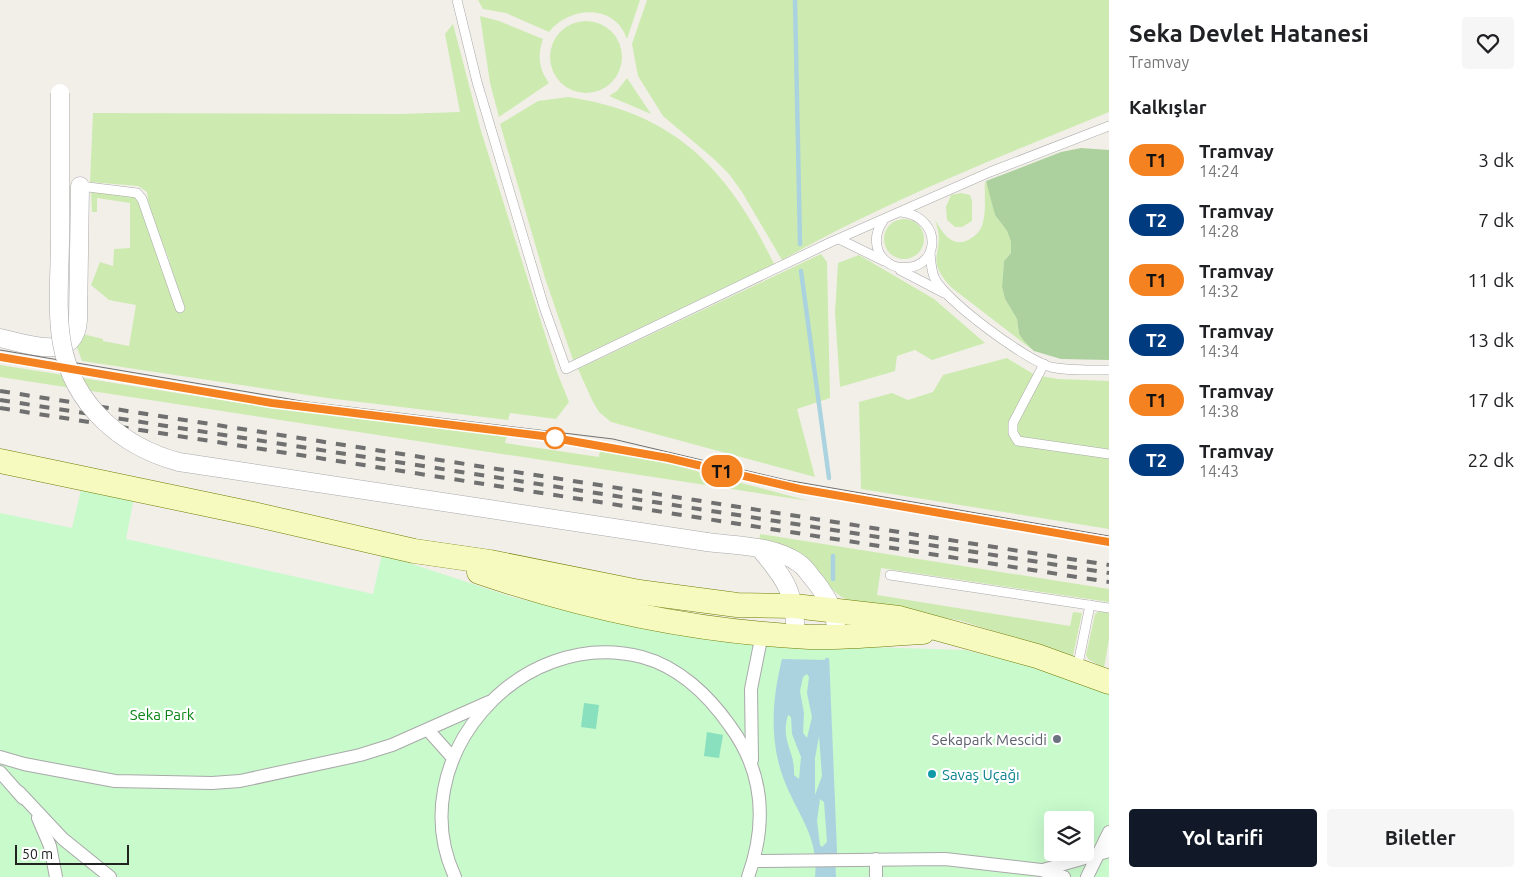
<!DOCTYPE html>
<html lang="tr">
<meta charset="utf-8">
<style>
body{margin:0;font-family:Ubuntu,sans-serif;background:#f6f6f6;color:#202124;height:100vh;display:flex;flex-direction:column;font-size:19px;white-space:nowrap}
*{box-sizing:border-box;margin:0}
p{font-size:16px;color:#757577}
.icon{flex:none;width:28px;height:28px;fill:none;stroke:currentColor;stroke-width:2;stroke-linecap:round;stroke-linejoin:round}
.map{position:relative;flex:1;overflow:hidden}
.drawer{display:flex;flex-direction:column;background:#fff;width:425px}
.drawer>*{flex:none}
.badge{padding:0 10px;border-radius:16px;font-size:18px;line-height:32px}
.tools{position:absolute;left:1044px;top:811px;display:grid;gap:10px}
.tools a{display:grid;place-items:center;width:50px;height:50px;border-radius:5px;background:#fff;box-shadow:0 5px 20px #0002;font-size:25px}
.scale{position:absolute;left:15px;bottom:12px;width:114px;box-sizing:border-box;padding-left:5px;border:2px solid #222;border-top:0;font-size:14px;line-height:18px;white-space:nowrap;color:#222;-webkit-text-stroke:4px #fff;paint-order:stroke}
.map>.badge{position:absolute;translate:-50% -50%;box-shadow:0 0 0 2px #fff}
h2{padding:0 20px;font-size:19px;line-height:45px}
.round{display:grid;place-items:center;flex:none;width:52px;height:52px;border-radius:5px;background:#f6f6f6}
.headline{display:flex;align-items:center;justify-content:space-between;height:85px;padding:0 20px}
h1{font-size:24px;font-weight:600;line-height:38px}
.button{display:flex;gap:10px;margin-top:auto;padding:10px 20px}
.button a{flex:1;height:58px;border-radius:5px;background:#111827;color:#fff;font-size:20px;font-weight:600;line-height:58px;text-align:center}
.button a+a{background:#f6f6f6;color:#202124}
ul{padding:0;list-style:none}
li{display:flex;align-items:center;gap:15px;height:60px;padding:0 20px}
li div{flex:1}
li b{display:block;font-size:19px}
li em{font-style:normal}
li .badge{min-width:55px;font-weight:700;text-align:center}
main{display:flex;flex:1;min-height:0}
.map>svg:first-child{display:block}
.grass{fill:#cdebb0}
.forest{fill:#add19e}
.park{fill:#c8facc;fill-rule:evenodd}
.pitch{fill:#88e0be}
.water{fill:#aad3df;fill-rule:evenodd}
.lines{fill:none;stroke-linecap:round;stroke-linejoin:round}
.stream{stroke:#aad3df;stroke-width:4.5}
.service-casing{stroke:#a9a9a9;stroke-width:10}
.pedestrian-casing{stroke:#a9a9a9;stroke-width:14}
.minor-casing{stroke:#a9a9a9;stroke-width:19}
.secondary-casing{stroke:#707d05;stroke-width:25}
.service{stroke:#fff;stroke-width:9}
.pedestrian{stroke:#fff;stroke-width:12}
.minor{stroke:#fff;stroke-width:18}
.secondary{stroke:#f7fabf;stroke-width:24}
.tram{stroke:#707070;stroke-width:1}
.rail{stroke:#707070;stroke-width:4;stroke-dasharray:10 10;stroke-linecap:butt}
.minor-bridge-casing{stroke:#a9a9a9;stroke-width:19;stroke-linecap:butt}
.minor-bridge{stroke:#fff;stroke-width:18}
.line-casing{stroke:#fff;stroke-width:11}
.line{stroke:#f58220;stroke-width:8}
.stop-dot{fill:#fff;stroke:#f58220;stroke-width:2.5}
.worship-dot{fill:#6b7280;stroke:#fff;stroke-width:2}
.culture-dot{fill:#0f9aa8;stroke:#fff;stroke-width:2}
.labels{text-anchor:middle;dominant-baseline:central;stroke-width:4.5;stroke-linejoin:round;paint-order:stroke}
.park-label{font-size:15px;fill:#0c8416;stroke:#fff}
.worship-label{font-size:15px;fill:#5b616d;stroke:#fff;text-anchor:end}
.culture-label{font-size:15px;fill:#0d838f;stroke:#fff;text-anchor:start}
</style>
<main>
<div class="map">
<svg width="1109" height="877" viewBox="0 0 1109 877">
<rect width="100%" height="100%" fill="#f2efe9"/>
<g class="grass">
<path d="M478,0H640L627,39C615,3 569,6 549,32L506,13L483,9Z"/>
<path d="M647,0H1109V112C999,157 886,201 782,260L742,192L729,174L714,159L663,116L638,76L632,44Z"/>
<path d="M480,16L499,21L543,39C537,56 539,69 549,83L499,117L490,83Z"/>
<circle cx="586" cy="57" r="36"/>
<polygon points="453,24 481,131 557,372 569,402 556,419 510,413 508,420 327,398 82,361 74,339 83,334 103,339 103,341 129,346 136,305 109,300 91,285 100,262 113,266 114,249 130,248 130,203 97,198 97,212 92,212 91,191 134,196 138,200 178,312 183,310 168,257 150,213 147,192 138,186 90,182 93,113 400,114 460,112 445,34"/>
<polygon points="627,78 651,114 609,96 617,91"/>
<path d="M568,97C676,113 728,170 774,264L573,360L545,278L500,124L538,101Z"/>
<path d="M985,181L990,191L995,215L1007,231L1011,242V253L1004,261L1002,287L1005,299L1017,319L1019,334L1034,351L952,288C921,256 948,254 935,220C943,233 952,249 970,239C974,237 979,232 981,228C987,215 984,195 985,181Z"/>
<polygon points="961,193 970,195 972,201 972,221 962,227 955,227 947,220 946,207 951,195"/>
<circle cx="904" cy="239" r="20"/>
<polygon points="821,254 827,262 830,398 797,409 815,477 611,422 599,412 592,400 578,369"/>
<polygon points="859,255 934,299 985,343 932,360 915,350 897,356 895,371 840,387 835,313 838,263"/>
<polygon points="1007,358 1035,375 1058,379 1109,381 1109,529 861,489 859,402 892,393 908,400 933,392 943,375"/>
<polygon points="0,365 272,408 507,435 505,443 599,457 600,448 677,466 809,501 0,377"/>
<path d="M760,534L1109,589V602L881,568L877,595L1070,626L1073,612L1082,613L1073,656L962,621L845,599C836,594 831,588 825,580C803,555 793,544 759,543Z"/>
<polygon points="1100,611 1109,612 1109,639 1104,668 1088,659 1086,655 1095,614"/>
</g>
<polygon class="forest" points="1081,148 1109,150 1109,360 1061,359 1034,351 1024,341 1019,334 1017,319 1005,299 1002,287 1004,261 1011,253 1011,242 1007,231 995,215 986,181 1061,152"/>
<path class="park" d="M82,486L134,497L126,539L373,594L382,554L512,597L664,633L805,645L965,650L1030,666L1109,694V877H0V513L72,528ZM1052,820H1085V852H1052Z"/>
<g class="pitch">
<polygon points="584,703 599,705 596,729 581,727"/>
<polygon points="707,732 723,735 719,758 704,756"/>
</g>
<path class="water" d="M782,659L827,660L836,877H815C819,836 798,816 784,780C769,741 772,699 782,659ZM807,674L809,677L807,693L812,717L807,738L803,733L804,713L800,691L803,677ZM788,715L791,717L792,734L801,757L799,779L794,775C795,749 780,742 788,715ZM819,736L822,776L815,795V758ZM820,799L824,802L827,842L822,847L820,845L817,821Z"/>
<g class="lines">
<g class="stream">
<polyline points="795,0 800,244"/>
<polyline points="801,271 829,478"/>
<polyline points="833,579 833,556"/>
<polyline points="827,660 835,858"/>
</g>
<defs>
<g id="service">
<polyline points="457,0 477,82 544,307 566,369 831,242 990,172 1109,126"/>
<polyline points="80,186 137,193 142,199 180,308"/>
<path d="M883,221C876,231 874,241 879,253C882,259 891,266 897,267C941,274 945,217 901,212"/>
<polyline points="839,239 884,261"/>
<path d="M930,253C931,262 931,271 935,279C946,301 1027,361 1051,367C1069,371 1090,370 1109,370"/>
<polyline points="900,270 944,293"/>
<polyline points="1044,364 1013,423 1013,433 1018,441 1109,454"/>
<polyline points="890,575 1109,608"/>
<polyline points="1077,669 1090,605"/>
</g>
<g id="pedestrian">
<polyline points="428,730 453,758"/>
<polyline points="0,757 24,764 115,781 212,783 240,781 360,755 392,745 489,702"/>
<polyline points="752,760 751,689 762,634"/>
<polyline points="0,772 23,798"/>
<polyline points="19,792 63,839 110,877"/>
<polyline points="38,818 50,846 56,877"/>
<polyline points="876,859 876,877"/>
<polyline points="754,861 945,859 1041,870 1064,877"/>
<polyline points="1043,870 1109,851"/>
<path d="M455,877C401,761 519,625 642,657C679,667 709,696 730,726C764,772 767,824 748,877"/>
<polyline points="1087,877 1109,832"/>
</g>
<g id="minor">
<path d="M0,338C28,344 76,363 78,320L80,186"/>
<path d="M707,542C737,546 775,545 800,564C806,568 810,576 815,581C831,602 834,611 838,637"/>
<path d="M760,549C788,582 794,592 796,636"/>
</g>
<g id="secondary">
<polyline points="0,461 253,514 414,551 490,562 639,592 737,605 794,606 899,618 1037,656 1109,682"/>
<path d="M479,572C585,608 697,632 809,637C847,638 885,634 923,632"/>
</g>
</defs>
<use href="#service" class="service-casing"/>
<use href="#pedestrian" class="pedestrian-casing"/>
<use href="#minor" class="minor-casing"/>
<use href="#secondary" class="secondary-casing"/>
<use href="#service" class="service"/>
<use href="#pedestrian" class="pedestrian"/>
<use href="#minor" class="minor"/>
<use href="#secondary" class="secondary"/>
<g class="tram">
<polyline points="0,350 307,402 613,439 786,480 1109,536"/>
<polyline points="569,441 650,455"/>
</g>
<g class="rail">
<polyline points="0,391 1109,565"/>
<polyline points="0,400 1109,573"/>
<polyline points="0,408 1109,582"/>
</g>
<defs>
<path id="minor-bridge" d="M60,93C60,141 60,190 60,238C60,273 56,310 62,344C73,405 122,447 179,462L707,542"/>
</defs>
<use href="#minor-bridge" class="minor-bridge-casing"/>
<use href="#minor-bridge" class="minor-bridge"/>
</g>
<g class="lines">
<defs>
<polyline id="line" points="0,357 272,403 543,436 668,458 800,489 1109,542"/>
</defs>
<use href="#line" class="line-casing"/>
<use href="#line" class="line"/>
</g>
<circle class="stop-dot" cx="555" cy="438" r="10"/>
<circle class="worship-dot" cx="1057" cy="739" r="5"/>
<circle class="culture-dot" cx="932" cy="774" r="5"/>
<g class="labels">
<g class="park-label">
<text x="162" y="714">Seka Park</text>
</g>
<g class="worship-label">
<text x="1047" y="739">Sekapark Mescidi</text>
</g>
<g class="culture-label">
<text x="942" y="774">Savaş Uçağı</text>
</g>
</g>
</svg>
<div class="tools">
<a><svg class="icon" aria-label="layers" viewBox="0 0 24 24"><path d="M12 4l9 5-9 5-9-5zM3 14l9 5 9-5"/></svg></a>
</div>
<div class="scale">50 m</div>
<b class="badge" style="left:722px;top:471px;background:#f58220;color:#111">T1</b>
</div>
<section class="drawer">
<div class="headline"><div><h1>Seka Devlet Hatanesi</h1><p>Tramvay</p></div><a class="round"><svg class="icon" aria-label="heart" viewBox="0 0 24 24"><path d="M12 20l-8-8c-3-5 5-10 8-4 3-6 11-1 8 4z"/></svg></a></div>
<h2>Kalkışlar</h2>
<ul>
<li><span class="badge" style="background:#f58220;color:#111">T1</span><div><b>Tramvay</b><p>14:24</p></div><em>3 dk</em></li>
<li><span class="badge" style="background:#003b80;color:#fff">T2</span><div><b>Tramvay</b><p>14:28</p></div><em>7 dk</em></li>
<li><span class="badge" style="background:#f58220;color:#111">T1</span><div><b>Tramvay</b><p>14:32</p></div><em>11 dk</em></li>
<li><span class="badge" style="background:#003b80;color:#fff">T2</span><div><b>Tramvay</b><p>14:34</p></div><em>13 dk</em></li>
<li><span class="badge" style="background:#f58220;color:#111">T1</span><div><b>Tramvay</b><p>14:38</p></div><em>17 dk</em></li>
<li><span class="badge" style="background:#003b80;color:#fff">T2</span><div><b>Tramvay</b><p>14:43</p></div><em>22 dk</em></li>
</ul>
<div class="button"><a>Yol tarifi</a><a>Biletler</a></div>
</section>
</main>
